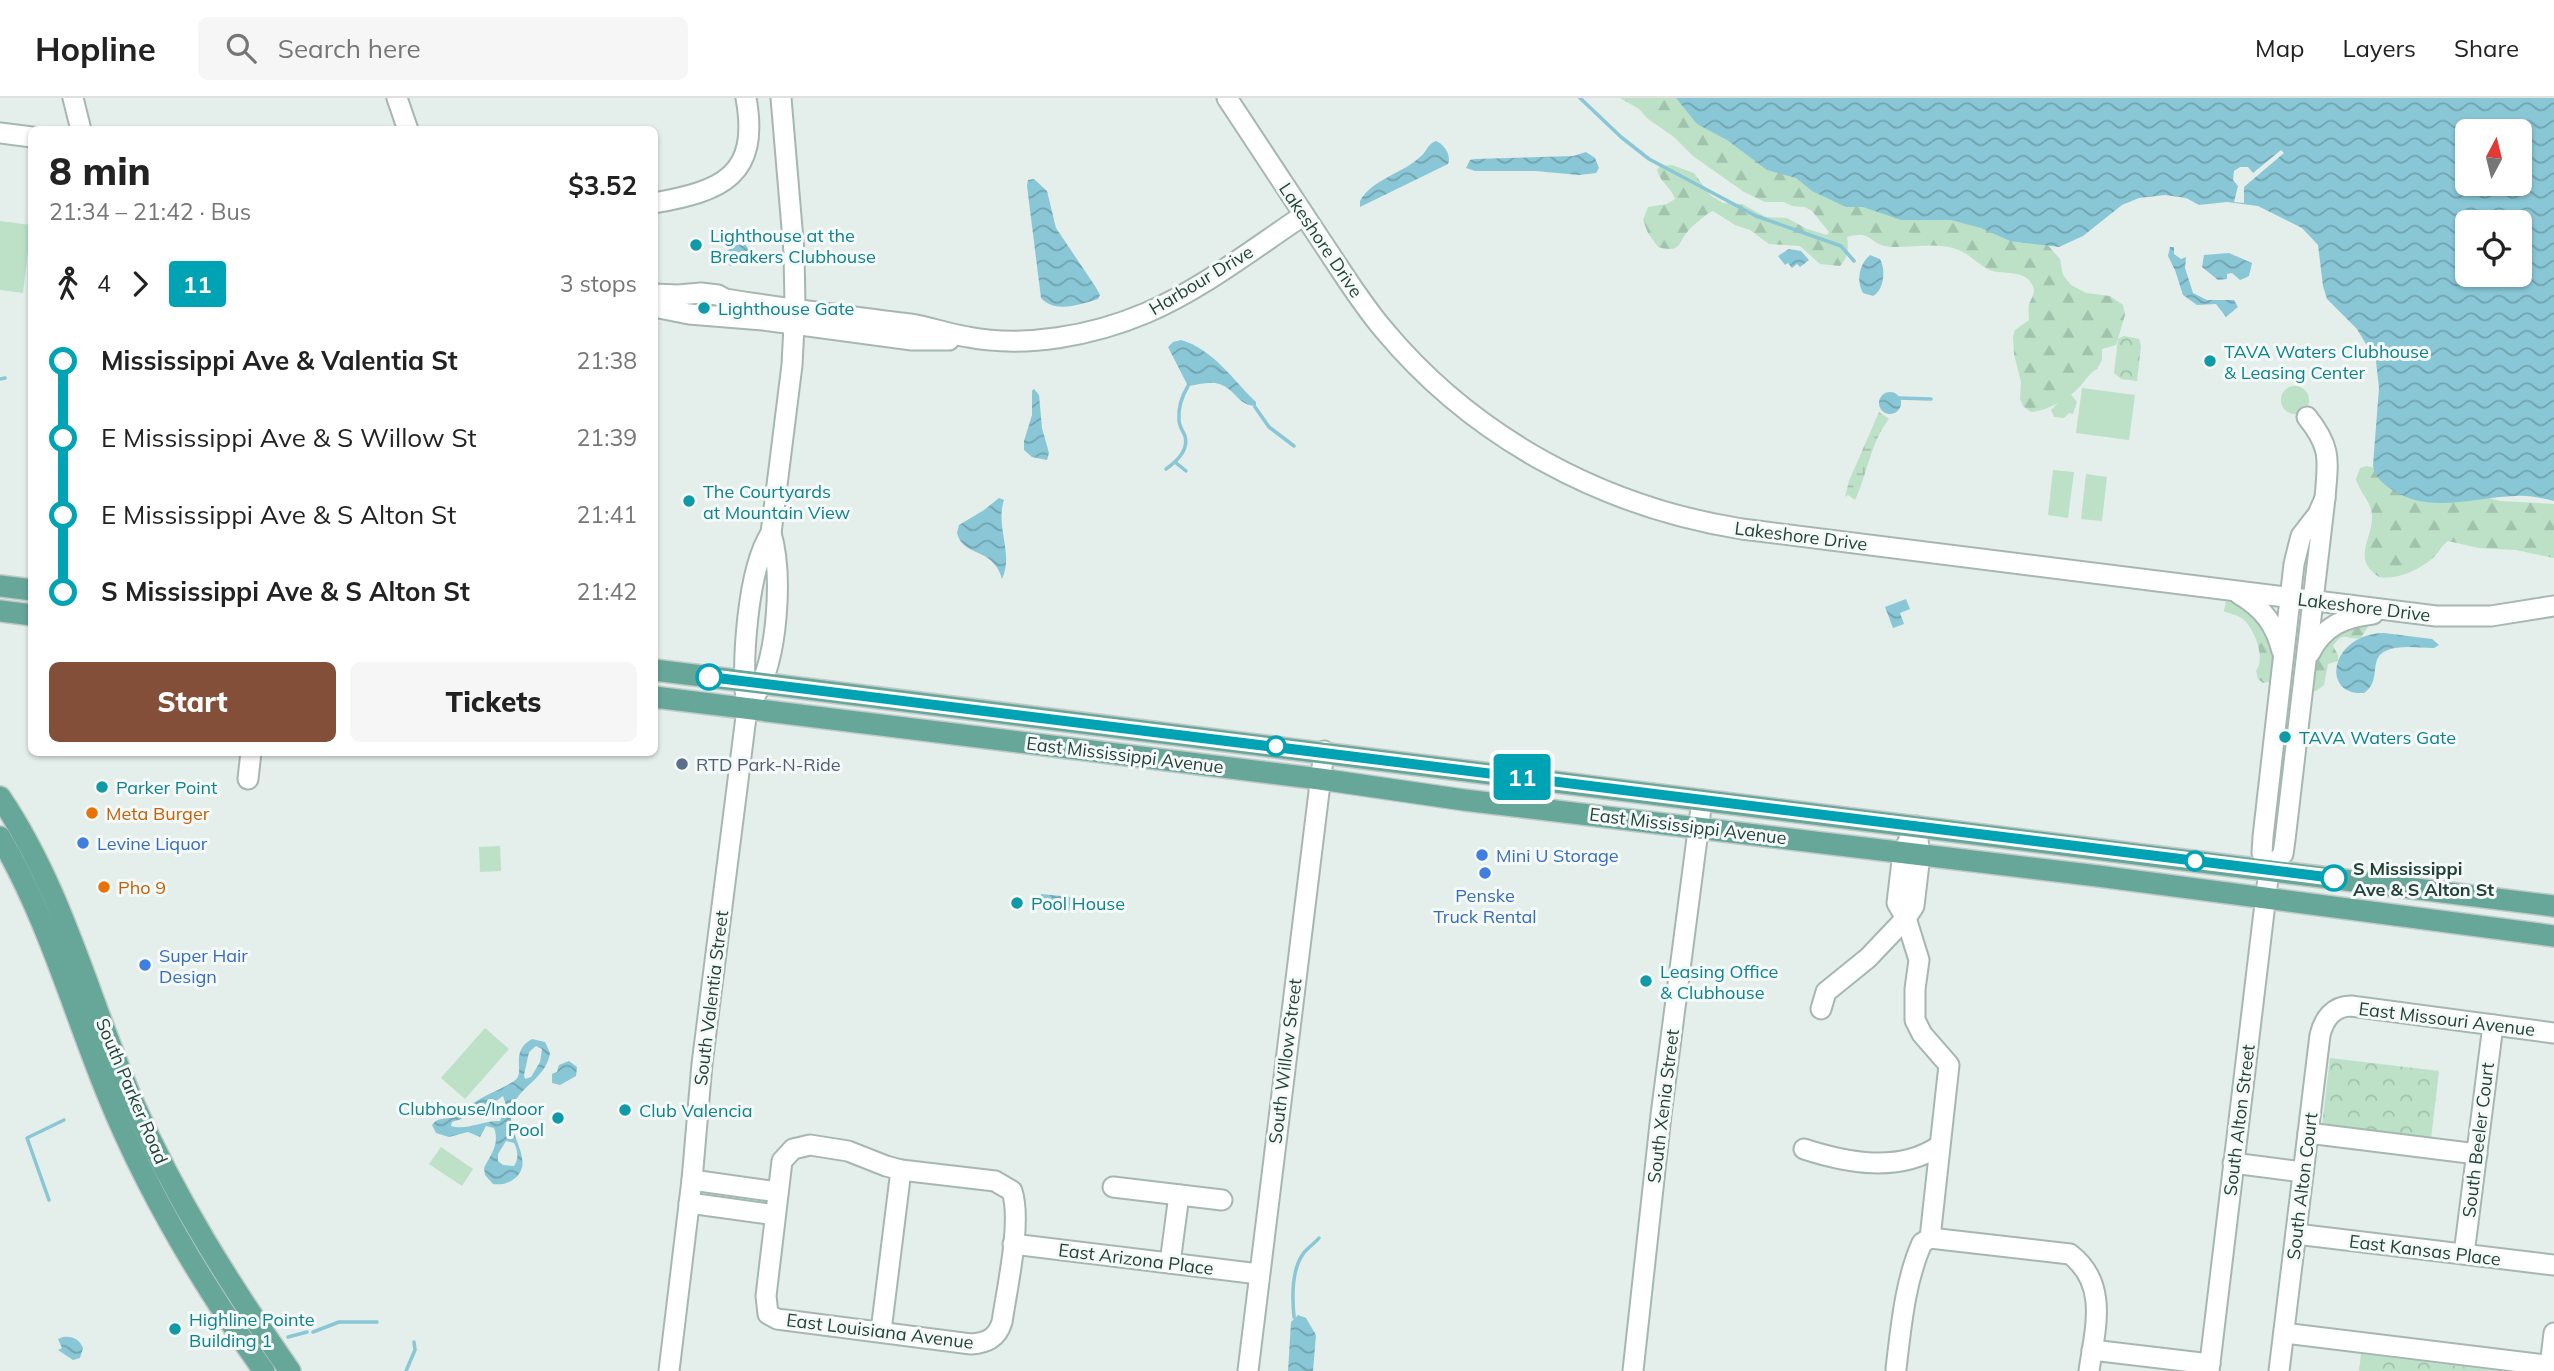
<!DOCTYPE html>
<meta charset="utf-8">
<style>
body{margin:0;font-family:Mulish,sans-serif;background:#f6f6f6;color:#222;height:100vh;display:flex;flex-direction:column;font-size:26px;white-space:nowrap}
*{box-sizing:border-box;margin:0}
p{font-size:23px;color:#767676}
.icon{flex:none;width:38px;height:38px;fill:none;stroke:currentColor;stroke-width:2;stroke-linecap:round;stroke-linejoin:round}
.map{position:relative;flex:1;overflow:hidden}
.panel{position:absolute;left:28px;top:28px;width:630px;height:630px;display:flex;flex-direction:column;background:#fff;border-radius:10px;box-shadow:0 2px 5px #0004}
.panel>*{flex:none}
.badge{padding:0 14px;border-radius:5px;font-size:24px;line-height:46px}
.needle{width:46px;rotate:7deg}
.buttons{position:absolute;left:2455px;top:21px;display:grid;gap:14px}
.buttons a{display:grid;place-items:center;width:77px;height:77px;border-radius:10px;background:#fff;box-shadow:0 2px 5px #0004;font-size:35px}
.map>.badge{position:absolute;translate:-50% -50%;box-shadow:0 0 0 4px #fff}
.legs{display:flex;align-items:center;gap:10px;height:77px;padding:0 21px;font-size:23px}
.legs p{margin-inline-start:auto}
.headline{display:flex;align-items:center;justify-content:space-between;height:119px;padding:0 21px}
h1{font-size:38px;font-weight:800;line-height:52px}
.action{display:flex;gap:14px;margin-top:auto;padding:14px 21px}
.action a{flex:1;height:80px;border-radius:10px;background:#844f39;color:#fff;font-size:28px;font-weight:800;line-height:80px;text-align:center}
.action a+a{background:#f6f6f6;color:#222}
ul{padding:0 21px;list-style:none}
li{display:flex;align-items:center;gap:24px;height:77px;font-size:26px}
li i{display:grid;place-items:center;width:10px;height:100%;margin:0 9px;background:currentColor}
li i::after{content:'';width:18px;height:18px;margin:-9px;border:5px solid;border-radius:50%;background:#fff}
li p{margin-inline-start:auto}
li:first-child i{background:linear-gradient(#0000 50%,currentColor 0)}
li:last-child i{background:linear-gradient(currentColor 50%,#0000 0)}
header{display:flex;align-items:center;gap:42px;box-sizing:border-box;height:98px;padding:0 35px;background:#fff;border-bottom:2px solid #e0e0e0}
header strong{font-size:33px}
nav{display:flex;gap:38px;margin-inline-start:auto;font-size:24px}
.search{width:490px;height:63px;background:#f6f6f6;display:flex;align-items:center;gap:18px;box-sizing:border-box;padding:0 24px;border-radius:10px;color:#767676;font-size:26px}
.map>svg:first-child{display:block}
.green{fill:#bce1c7}
.forest{fill:url(#forest-firs)}
.wetland{fill:url(#wetland-marsh)}
.park{fill:url(#park-crowns)}
.water{fill:url(#water-waves);fill-rule:evenodd}
.pier{fill:#e4eeea}
.lines{fill:none;stroke-linecap:round;stroke-linejoin:round}
.stream{stroke:#89c7d6;stroke-width:3.5}
.minor-casing{stroke:#a6b7b2;stroke-width:23}
.major-casing{stroke:#c1cac8;stroke-width:24}
.minor{stroke:#fff;stroke-width:19}
.major{stroke:#66a799;stroke-width:21}
.line-1-casing{stroke:#fff;stroke-width:16}
.line-1{stroke:#00a3b4;stroke-width:10}
.culture-dot{fill:#0f9aa8;stroke:#f5faf8;stroke-width:2.5}
.stop-1-dot{fill:#fff;stroke:#00a3b4;stroke-width:3.5}
.service-dot{fill:#5c6f8a;stroke:#f5faf8;stroke-width:2.5}
.food-dot{fill:#e8710a;stroke:#f5faf8;stroke-width:2.5}
.shop-dot{fill:#3f7fe0;stroke:#f5faf8;stroke-width:2.5}
.labels{text-anchor:middle;dominant-baseline:central;stroke-width:6;stroke-linejoin:round;paint-order:stroke}
.culture-label{font-size:18px;fill:#0d838f;stroke:#f5faf8;text-anchor:start}
.street-label{font-size:18px;fill:#22423a;stroke:#f5faf8}
.service-label{font-size:18px;fill:#4e5e75;stroke:#f5faf8;text-anchor:start}
.food-label{font-size:18px;fill:#c56008;stroke:#f5faf8;text-anchor:start}
.shop-label{font-size:18px;fill:#366cbe;stroke:#f5faf8;text-anchor:start}
.stop-label{font-size:18px;font-weight:bold;fill:#22423a;stroke:#f5faf8;text-anchor:start}
</style>
<header>
<strong>Hopline</strong>
<div class="search"><svg class="icon" aria-label="search" viewBox="0 0 24 24"><circle cx="10" cy="10" r="6"/><path d="M15 15l6 6"/></svg>Search here</div>
<nav><a>Map</a><a>Layers</a><a>Share</a></nav>
</header>
<div class="map">
<svg width="2554" height="1273" viewBox="0 0 2554 1273">
<defs>
<pattern id="forest-firs" width="22" height="20" patternUnits="userSpaceOnUse" patternTransform="scale(1.75)"><rect width="22" height="20" fill="#bce1c7"/><path d="M5 1l3.5 6h-7zM16 11l3.5 6h-7z" fill="#a1c2ac"/></pattern>
<pattern id="wetland-marsh" width="20" height="14" patternUnits="userSpaceOnUse" patternTransform="scale(1.75)"><rect width="20" height="14" fill="#bce1c7"/><path d="M1 5h8M5 5V1M11 12h8M15 12V8" fill="none" stroke="#a1c2ac"/></pattern>
<pattern id="park-crowns" width="20" height="18" patternUnits="userSpaceOnUse" patternTransform="scale(1.75)"><rect width="20" height="18" fill="#bce1c7"/><path d="M2 6a3 3 0 1 1 6 0M12 15a3 3 0 1 1 6 0" fill="none" stroke="#a1c2ac"/></pattern>
<pattern id="water-waves" width="16" height="10" patternUnits="userSpaceOnUse" patternTransform="scale(1.75)"><rect width="16" height="10" fill="#89c7d6"/><path d="M0 5q4-4 8 0t8 0" fill="none" stroke="#70a3af"/></pattern>
</defs>
<rect width="100%" height="100%" fill="#e4eeea"/>
<g class="green">
<polygon points="0,123 31,127 23,195 0,192"/>
<circle cx="2295" cy="302" r="14"/>
<polygon points="2082,290 2135,297 2129,342 2076,335"/>
<polygon points="2069,294 2077,304 2073,316 2069,315 2064,320 2054,319 2051,312"/>
<polygon points="2053,372 2074,374 2068,420 2048,417"/>
<polygon points="2086,376 2107,379 2102,423 2081,421"/>
<polygon points="500,748 501,773 480,774 479,749"/>
<polygon points="485,930 509,951 465,1001 441,980"/>
<polygon points="441,1049 473,1071 462,1088 429,1066"/>
</g>
<g class="forest">
<path d="M1620,0H1687L1937,114L2045,144L2060,161L2063,177L2071,187L2086,195L2110,198L2123,207L2125,217L2116,247L2102,251V262L2097,271C2089,275 2087,281 2081,287C2071,300 2047,313 2031,314L2023,308L2020,301L2021,284L2014,256L2013,239L2015,232L2029,222C2029,217 2028,211 2029,206C2034,196 2037,192 2029,182C2020,173 2004,176 1993,173C1979,169 1970,155 1956,151C1935,144 1912,150 1891,149C1868,147 1873,131 1847,139C1849,150 1848,160 1840,168L1820,166L1800,148L1769,146L1750,132L1735,127L1713,113C1707,115 1695,126 1690,131C1677,143 1684,156 1658,149L1648,135L1643,122L1648,109L1667,106L1675,101C1671,89 1660,84 1657,72L1660,68L1672,67L1694,75L1710,97L1723,105L1742,106L1766,119L1787,120L1807,131L1827,137L1829,134L1812,113L1805,109L1792,108L1784,104H1765L1744,94L1693,58L1674,39L1648,21L1639,11Z"/>
<path d="M2367,368L2500,403L2554,406V460L2516,452L2479,450L2448,443C2442,447 2439,454 2433,460C2419,472 2397,482 2379,479C2348,459 2378,436 2371,411C2368,401 2359,392 2356,381L2360,370Z"/>
<path d="M2226,503H2235L2276,537L2273,583L2263,585L2258,581L2256,573C2266,561 2255,532 2244,522C2238,516 2231,517 2224,513Z"/>
<path d="M2371,524L2361,540C2347,543 2344,531 2333,548L2338,557V563L2328,566L2324,587L2316,593H2312L2306,577L2326,534Z"/>
</g>
<path class="wetland" d="M1879,314L1889,321C1870,345 1868,375 1855,402L1848,397L1845,399L1849,383Z"/>
<g class="park">
<polygon points="2124,238 2139,241 2141,248 2137,283 2121,281 2114,275 2118,241"/>
<polygon points="2330,960 2439,973 2431,1041 2322,1028"/>
<polygon points="2361,1256 2499,1273 2359,1273"/>
</g>
<g class="water">
<path d="M1676,0H2554V403C2542,400 2529,397 2516,398C2472,399 2428,418 2388,389C2380,383 2374,377 2373,367L2379,290L2376,263L2357,231L2327,201L2323,188L2318,147L2302,130L2258,108L2227,104L2199,107L2186,100L2165,97L2139,100L2122,107L2083,138L2059,149L2010,143L1981,130L1951,122H1901L1863,109H1846L1812,93L1796,80L1767,72L1727,42L1697,26ZM2468,33H2520V86H2468ZM2468,124H2520V177H2468Z"/>
<path d="M1436,43C1444,46 1452,58 1448,66L1360,109V103C1372,81 1402,76 1420,59C1427,54 1427,46 1436,43Z"/>
<polygon points="1586,54 1595,60 1599,70 1596,75 1579,77 1535,73 1475,73 1466,70 1470,62 1475,61 1573,58"/>
<path d="M1034,81L1047,93L1056,130L1095,188L1100,197L1098,201C1081,206 1055,216 1041,200L1027,88L1028,82Z"/>
<path d="M737,145L743,148L745,146L749,152C746,160 738,166 730,168L725,161L726,154Z"/>
<polygon points="2170,149 2174,149 2174,156 2181,161 2186,159 2185,170 2193,195 2207,202 2234,202 2238,209 2226,219 2216,206 2197,207 2183,197 2175,172 2168,158"/>
<polygon points="1789,151 1801,153 1809,162 1800,169 1797,166 1792,170 1788,165 1785,167 1778,158"/>
<polygon points="2229,155 2252,165 2249,178 2240,182 2232,175 2227,176 2227,181 2218,182 2202,169 2204,157"/>
<path d="M1870,157L1880,161C1886,172 1884,192 1873,198L1863,195C1856,182 1859,167 1870,157Z"/>
<path d="M1181,242C1213,251 1233,282 1256,304V308C1239,308 1236,293 1222,287C1211,282 1199,287 1188,288L1168,249L1173,244Z"/>
<polygon points="1034,291 1039,297 1042,330 1049,355 1047,362 1032,359 1024,352 1024,343 1032,317 1032,293"/>
<circle cx="1890" cy="305" r="11"/>
<path d="M999,400L1004,402C995,428 1014,456 1002,481C993,448 963,460 957,435L959,427L984,412Z"/>
<polygon points="1906,501 1910,511 1900,515 1904,526 1893,530 1885,509"/>
<path d="M2384,535L2432,541L2439,547L2434,550C2421,550 2408,548 2395,550C2363,556 2385,581 2364,595C2320,598 2330,536 2384,535Z"/>
<polygon points="1041,796 1071,799 1069,813 1039,809"/>
<path d="M532,941L545,944L550,955C546,983 514,989 511,1016C508,1038 536,1064 514,1081C507,1086 501,1087 493,1086L485,1077L484,1070C491,1056 500,1046 494,1030L486,1028L480,1039L468,1034L449,1039L436,1035L432,1027C438,1019 443,1022 452,1019C459,1016 468,1008 475,1004C487,996 502,991 514,983C527,975 508,954 532,941ZM536,948L542,951L540,964L531,979L525,981L524,977L529,954ZM503,998L506,1007L500,1023C484,1022 466,1033 451,1028L452,1024L461,1021L467,1014H481ZM506,1043L514,1045C518,1052 519,1061 514,1068L503,1067L498,1063V1056Z"/>
<polygon points="569,963 577,969 576,978 560,987 552,985 552,976 557,974 559,967"/>
<polygon points="1298,1217 1306,1220 1316,1237 1313,1273 1288,1273 1291,1224"/>
<path d="M63,1239C73,1238 79,1241 83,1250L80,1260L73,1262L58,1252L62,1250L58,1241Z"/>
</g>
<polygon class="pier" points="2281,52 2284,55 2244,89 2244,105 2234,104 2238,88 2233,82 2234,73 2240,69 2248,69 2253,75"/>
<g class="lines">
<g class="stream">
<polyline points="1580,0 1621,39 1649,61 1756,118 1841,148 1854,163"/>
<polyline points="0,281 5,280"/>
<polyline points="1899,300 1931,301"/>
<polyline points="1255,309 1269,329 1294,348"/>
<polyline points="1175,364 1186,373"/>
<path d="M1166,371C1176,364 1189,352 1185,338C1183,333 1179,328 1179,322C1178,310 1182,298 1188,288"/>
<polyline points="49,1102 27,1040 64,1022"/>
<path d="M1294,1219C1292,1199 1291,1173 1303,1156C1307,1150 1314,1146 1319,1140"/>
<polyline points="313,1234 339,1224 377,1224"/>
<polyline points="288,1239 307,1234"/>
<polyline points="406,1273 415,1252 414,1244"/>
</g>
<defs>
<g id="minor">
<polyline points="73,0 81,32"/>
<polyline points="397,0 408,32"/>
<path d="M1227,0C1258,47 1289,94 1320,141C1341,172 1360,204 1384,232C1474,340 1603,409 1742,431L2436,518H2491L2554,508"/>
<polyline points="0,35 32,39"/>
<path d="M654,105C722,93 760,78 746,0"/>
<path d="M654,196L678,197L701,195L718,197L725,201C787,211 849,218 910,226C930,229 948,236 968,239C1025,250 1092,238 1146,215C1202,191 1253,151 1304,117"/>
<polyline points="654,209 689,216 763,222 912,242 949,242"/>
<path d="M2239,496C2263,510 2275,526 2282,553"/>
<path d="M2310,555C2323,528 2345,519 2373,516"/>
<path d="M755,598C778,561 783,477 771,435L792,267L795,208L794,154L781,0"/>
<polyline points="248,681 251,654"/>
<polyline points="1916,728 1903,754 1897,805 1906,820 1919,862 1915,891 1915,922 1922,936 1949,967 1930,1140"/>
<path d="M2269,772L2283,756L2285,742L2325,400C2328,362 2332,350 2307,319"/>
<polyline points="1821,911 1826,894 1868,860 1906,820 1914,808 1920,757 1918,742"/>
<polyline points="2308,1035 2477,1056"/>
<path d="M810,1047L848,1053L886,1068L901,1072L995,1083L1012,1093C1022,1124 1007,1190 1002,1224C997,1240 987,1245 971,1246L777,1221L768,1216L766,1198L782,1063L793,1051Z"/>
<path d="M1804,1051C1847,1065 1899,1075 1939,1048"/>
<polyline points="2233,1065 2303,1074"/>
<polyline points="692,1082 778,1094"/>
<polyline points="1113,1089 1222,1102"/>
<polyline points="689,1105 775,1117"/>
<polyline points="2296,1136 2554,1167"/>
<polyline points="1013,1146 1259,1176"/>
<polyline points="2464,1156 2493,927"/>
<polyline points="1170,1165 1179,1097"/>
<polyline points="881,1233 901,1072"/>
<polyline points="2284,1235 2554,1268"/>
<polyline points="2092,1252 2210,1266"/>
<polyline points="2550,1268 2554,1235"/>
<path d="M1896,1271C1901,1229 1905,1183 1922,1145L1930,1140L2070,1156C2109,1186 2095,1231 2089,1273"/>
<path d="M669,1273L692,1082L702,966L747,611C741,567 747,472 771,435"/>
<polyline points="1248,1273 1324,653"/>
<polyline points="1633,1273 1661,1017 1702,702"/>
<polyline points="2209,1273 2269,772 2262,755 2263,739 2294,466 2301,438 2318,416 2325,400"/>
<path d="M2279,1273L2320,937C2324,921 2333,908 2351,908L2554,935"/>
</g>
<g id="major">
<polyline points="0,488 32,492"/>
<polyline points="0,513 32,517"/>
<polyline points="654,572 2554,808"/>
<polyline points="654,599 1320,681 1464,702 2098,778 2554,838"/>
<path d="M0,699C63,792 89,902 133,1004C175,1100 230,1187 290,1273"/>
<path d="M0,739C47,819 72,909 107,995C147,1094 202,1186 264,1273"/>
</g>
</defs>
<use href="#minor" class="minor-casing"/>
<use href="#major" class="major-casing"/>
<use href="#minor" class="minor"/>
<use href="#major" class="major"/>
</g>
<g class="lines">
<defs>
<polyline id="line-1" points="709,579 2334,780"/>
</defs>
<use href="#line-1" class="line-1-casing"/>
<use href="#line-1" class="line-1"/>
</g>
<g class="culture-dot">
<circle cx="696" cy="147" r="7"/>
<circle cx="704" cy="210" r="7"/>
<circle cx="2210" cy="263" r="7"/>
<circle cx="689" cy="403" r="7"/>
<circle cx="2285" cy="639" r="7"/>
<circle cx="102" cy="689" r="7"/>
<circle cx="1017" cy="805" r="7"/>
<circle cx="1646" cy="883" r="7"/>
<circle cx="625" cy="1012" r="7"/>
<circle cx="558" cy="1020" r="7"/>
<circle cx="175" cy="1231" r="7"/>
</g>
<g class="stop-1-dot">
<circle cx="709" cy="579" r="12"/>
<circle cx="1276" cy="648" r="9"/>
<circle cx="2195" cy="763" r="9"/>
<circle cx="2334" cy="780" r="12"/>
</g>
<circle class="service-dot" cx="682" cy="666" r="7"/>
<g class="food-dot">
<circle cx="92" cy="715" r="7"/>
<circle cx="104" cy="789" r="7"/>
</g>
<g class="shop-dot">
<circle cx="83" cy="745" r="7"/>
<circle cx="1482" cy="757" r="7"/>
<circle cx="1485" cy="775" r="7"/>
<circle cx="145" cy="867" r="7"/>
</g>
<g class="labels">
<g class="culture-label">
<text x="710" y="137">Lighthouse at the<tspan x="710" dy="21">Breakers Clubhouse</tspan></text>
<text x="718" y="210">Lighthouse Gate</text>
<text x="2224" y="253">TAVA Waters Clubhouse<tspan x="2224" dy="21">&amp; Leasing Center</tspan></text>
<text x="703" y="393">The Courtyards<tspan x="703" dy="21">at Mountain View</tspan></text>
<text x="2299" y="639">TAVA Waters Gate</text>
<text x="116" y="689">Parker Point</text>
<text x="1031" y="805">Pool House</text>
<text x="1660" y="873">Leasing Office<tspan x="1660" dy="21">&amp; Clubhouse</tspan></text>
<text x="544" y="1010" text-anchor="end">Clubhouse/Indoor<tspan x="544" dy="21">Pool</tspan></text>
<text x="639" y="1012">Club Valencia</text>
<text x="189" y="1221">Highline Pointe<tspan x="189" dy="21">Building 1</tspan></text>
</g>
<g class="street-label">
<text transform="translate(1321 142) rotate(56)">Lakeshore Drive</text>
<text transform="translate(1201 182) rotate(-31)">Harbour Drive</text>
<text transform="translate(1801 438) rotate(7)">Lakeshore Drive</text>
<text transform="translate(2364 509) rotate(7)">Lakeshore Drive</text>
<text transform="translate(1125 657) rotate(7)">East Mississippi Avenue</text>
<text transform="translate(1688 728) rotate(7)">East Mississippi Avenue</text>
<text transform="translate(711 900) rotate(-83)">South Valentia Street</text>
<text transform="translate(2447 921) rotate(7)">East Missouri Avenue</text>
<text transform="translate(1285 963) rotate(-83)">South Willow Street</text>
<text transform="translate(132 993) rotate(67)">South Parker Road</text>
<text transform="translate(1663 1008) rotate(-83)">South Xenia Street</text>
<text transform="translate(2239 1022) rotate(-83)">South Alton Street</text>
<text transform="translate(2478 1042) rotate(-83)">South Beeler Court</text>
<text transform="translate(2302 1088) rotate(-83)">South Alton Court</text>
<text transform="translate(2425 1152) rotate(7)">East Kansas Place</text>
<text transform="translate(1136 1161) rotate(7)">East Arizona Place</text>
<text transform="translate(880 1233) rotate(7)">East Louisiana Avenue</text>
</g>
<g class="service-label">
<text x="696" y="666">RTD Park-N-Ride</text>
</g>
<g class="food-label">
<text x="106" y="715">Meta Burger</text>
<text x="118" y="789">Pho 9</text>
</g>
<g class="shop-label">
<text x="97" y="745">Levine Liquor</text>
<text x="1496" y="757">Mini U Storage</text>
<text x="1485" y="797" text-anchor="middle">Penske<tspan x="1485" dy="21">Truck Rental</tspan></text>
<text x="159" y="857">Super Hair<tspan x="159" dy="21">Design</tspan></text>
</g>
<g class="stop-label">
<text x="2353" y="770">S Mississippi<tspan x="2353" dy="21">Ave &amp; S Alton St</tspan></text>
</g>
</g>
</svg>
<div class="buttons">
<a><svg class="needle" viewBox="-14 -14 28 28"><path d="M0-13l5 13h-10z" fill="#e53935"/><path d="M0 13l5-13h-10z" fill="#767676"/></svg></a>
<a><svg class="icon" aria-label="locate" viewBox="0 0 24 24"><circle cx="12" cy="12" r="6"/><path d="M12 2v4M12 18v4M2 12h4M18 12h4"/></svg></a>
</div>
<b class="badge" style="left:1522px;top:679px;background:#00a3b4;color:#fff">11</b>
<section class="panel">
<div class="headline"><div><h1>8 min</h1><p>21:34 – 21:42 · Bus</p></div><b>$3.52</b></div>
<div class="legs"><svg class="icon" aria-label="walk" viewBox="0 0 24 24"><circle cx="13" cy="4" r="2"/><path d="M13 8l-2 6 4 7M11 14l-3 7M7 12l3-4h3l4 4"/></svg>4<svg class="icon" aria-label="forward" viewBox="0 0 24 24"><path d="M9 5l7 7-7 7"/></svg><b class="badge" style="background:#00a3b4;color:#fff">11</b><p>3 stops</p></div>
<ul>
<li><i style="color:#00a3b4"></i><b>Mississippi Ave &amp; Valentia St</b><p>21:38</p></li>
<li><i style="color:#00a3b4"></i><span>E Mississippi Ave &amp; S Willow St</span><p>21:39</p></li>
<li><i style="color:#00a3b4"></i><span>E Mississippi Ave &amp; S Alton St</span><p>21:41</p></li>
<li><i style="color:#00a3b4"></i><b>S Mississippi Ave &amp; S Alton St</b><p>21:42</p></li>
</ul>
<div class="action"><a>Start</a><a>Tickets</a></div>
</section>
</div>
